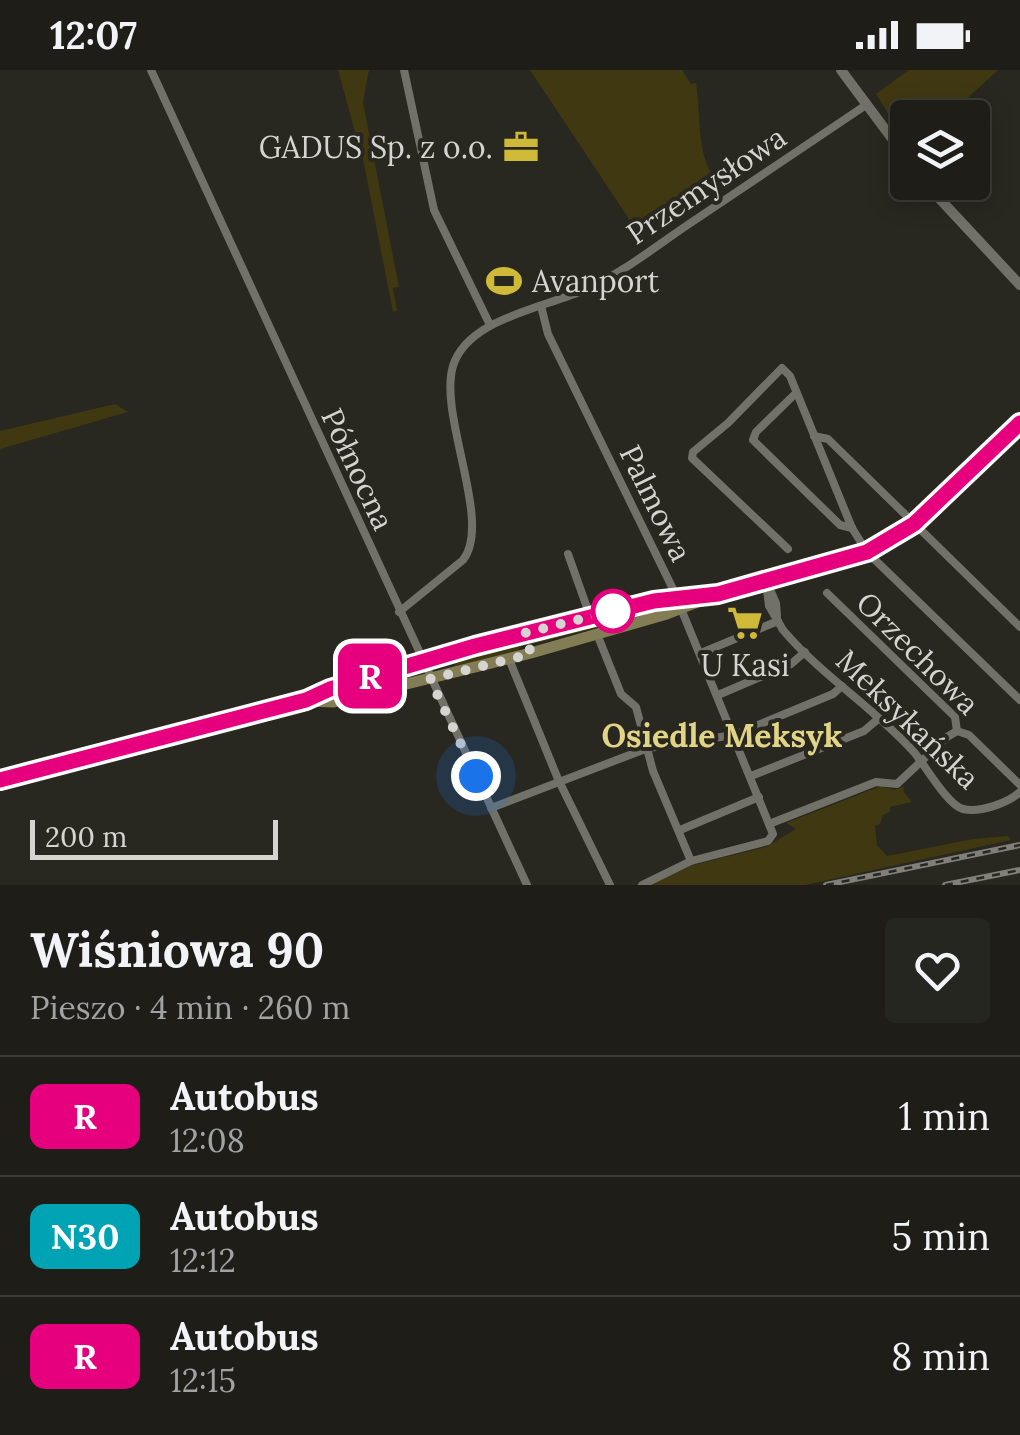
<!DOCTYPE html>
<html lang="pl">
<meta charset="utf-8">
<style>
body{margin:0;font-family:Lora,serif;background:#262621;color:#f1f3f6;height:100vh;display:flex;flex-direction:column;font-size:38px;white-space:nowrap}
*{box-sizing:border-box;margin:0}
p{font-size:32px;color:#a1a2a2}
.icon{flex:none;width:55px;height:55px;fill:none;stroke:currentColor;stroke-width:2;stroke-linecap:round;stroke-linejoin:round}
.map{position:relative;height:815px;overflow:hidden}
.details{display:flex;flex-direction:column;background:#1e1d18;flex:1}
.details>*{flex:none}
.badge{padding:0 20px;border-radius:15px;font-size:35px;line-height:65px}
.tools{position:absolute;left:890px;top:30px;display:grid;gap:20px}
.tools a{display:grid;place-items:center;width:100px;height:100px;border-radius:10px;background:#1e1d18;box-shadow:0 5px 25px #0003,0 0 0 2px #3c3b37;font-size:50px}
.scale{position:absolute;left:30px;bottom:25px;width:248px;box-sizing:border-box;padding-left:10px;border:5px solid #d5d4d0;border-top:0;font-size:28px;line-height:35px;white-space:nowrap;color:#d5d4d0;-webkit-text-stroke:8px #282720;paint-order:stroke}
.you{position:absolute;width:50px;height:50px;margin:-25px;border:8px solid #fff;border-radius:50%;background:#1a73e8;box-shadow:0 0 0 15px #1a73e833}
.map>.badge{position:absolute;translate:-50% -50%;box-shadow:0 0 0 5px #fff}
.round{display:grid;place-items:center;flex:none;width:105px;height:105px;border-radius:10px;background:#262621}
.headline{display:flex;align-items:center;justify-content:space-between;height:170px;padding:0 30px}
h1{font-size:48px;font-weight:700;line-height:75px}
ul{padding:0;list-style:none}
li{display:flex;align-items:center;gap:30px;height:120px;padding:0 30px;border-top:2px solid #3c3b37}
li div{flex:1}
li b{display:block;font-size:38px}
li em{font-style:normal}
li .badge{min-width:110px;font-weight:700;text-align:center}
.status{display:flex;justify-content:space-between;align-items:center;height:70px;padding:0 50px;background:#1e1d18;direction:ltr}
.status svg{height:28px;fill:currentColor}
.map>svg:first-child{display:block}
.green{fill:#3f3811}
.lines{fill:none;stroke-linecap:round;stroke-linejoin:round}
.minor{stroke:#727169;stroke-width:8}
.tertiary{stroke:#727169;stroke-width:10}
.secondary{stroke:#837d56;stroke-width:11}
.rail-casing{stroke:#807f7a;stroke-width:6}
.rail{stroke:#282720;stroke-width:2.5;stroke-dasharray:8;stroke-linecap:butt}
.line-casing{stroke:#fff;stroke-width:22}
.line{stroke:#e6007e;stroke-width:15}
.walk{stroke:#d5d4d0;stroke-width:10;stroke-dasharray:0 18}
.stop-dot{fill:#fff;stroke:#e6007e;stroke-width:5}
.labels{text-anchor:middle;dominant-baseline:central;stroke-width:8;stroke-linejoin:round;paint-order:stroke}
.poi-label{font-size:30px;fill:#d5d4d0;stroke:#282720;text-anchor:end}
.street-label{font-size:30px;fill:#d5d4d0;stroke:#282720}
.neighbourhood-label{font-size:32px;font-weight:bold;fill:#e2d486;stroke:#282720}
</style>
<div class="status"><b>12:07</b><svg viewBox="0 0 49 12"><path d="M0 12V9h3v3zM5 12V6h3v6zM10 12V3h3v9zM15 12V0h3v12zM26 1h20v11H26zM47 4h2v5h-2z"/></svg></div>
<div class="map">
<svg width="1020" height="815" viewBox="0 0 1020 815">
<rect width="100%" height="100%" fill="#282720"/>
<g class="green">
<polygon points="338,0 369,0 363,32 399,217 393,218 397,240 393,242 364,94"/>
<path d="M530,0H682L691,14L696,13C701,45 696,82 715,110L637,161Z"/>
<polygon points="909,0 998,0 960,35 969,46 967,47 908,48 907,74 876,24"/>
<polygon points="115,334 128,342 0,379 0,361"/>
<polygon points="661,535 663,541 533,574 535,566"/>
<polygon points="515,571 521,576 519,580 455,596 453,587"/>
<polygon points="881,716 894,720 905,716 903,721 912,732 890,737 890,742 883,745 880,754 875,756 877,775 887,786 973,769 1008,766 1011,770 805,815 650,815 690,796 766,777 796,759 786,753"/>
</g>
<g class="lines">
<g class="minor">
<polyline points="151,0 527,815"/>
<polyline points="404,0 434,140 490,255"/>
<polyline points="541,236 548,264 673,519 773,764 768,771 691,791 642,815"/>
<polyline points="795,324 756,362 753,370 840,455 852,458"/>
<polyline points="814,366 828,369 1020,557"/>
<polyline points="788,479 692,388 693,382 728,353 782,298 790,306 852,458 867,482 1020,630"/>
<polyline points="568,484 590,546"/>
<path d="M766,512L769,536L783,560C821,605 873,637 913,681C924,693 947,735 963,739C980,743 1008,733 1020,722"/>
<polyline points="769,517 776,533 777,546"/>
<polyline points="827,523 955,647 957,661"/>
<path d="M399,542L463,490C493,452 438,346 453,296C468,248 545,238 586,219C623,203 656,176 689,154C748,114 807,75 866,35"/>
<polyline points="597,564 621,624 636,637 653,701 691,791"/>
<polyline points="701,583 778,551"/>
<polyline points="509,589 558,709 610,815"/>
<polyline points="718,625 791,594 805,582"/>
<polyline points="957,661 969,665 1020,715"/>
<polyline points="751,706 864,661 878,649"/>
<polyline points="491,738 648,678 734,665 833,624 842,616"/>
<polyline points="769,754 876,712 897,714 947,667 957,661"/>
<polyline points="680,760 759,727"/>
</g>
<g class="tertiary">
<polyline points="841,0 908,90"/>
<polyline points="924,112 1020,215"/>
</g>
<g class="secondary">
<polyline points="306,631 334,632 531,583 667,544 718,524 867,482 914,454 1020,353"/>
<path d="M0,710L306,631L330,619C446,583 583,537 704,525"/>
</g>
<defs>
<g id="rail">
<polyline points="826,815 1020,775"/>
<polyline points="945,815 1020,800"/>
</g>
</defs>
<use href="#rail" class="rail-casing"/>
<use href="#rail" class="rail"/>
</g>
<g class="lines">
<defs>
<polyline id="line" points="0,710 306,630 330,619 475,576 654,531 718,524 867,482 914,454 1020,353"/>
</defs>
<use href="#line" class="line-casing"/>
<use href="#line" class="line"/>
<polyline class="walk" points="476,706 430,609 531,584 525,563 613,541"/>
</g>
<defs>
<symbol id="office-bare" viewBox="-9 -9 18 18"><path d="M-6-3h4V-5.5h4V-3h4V5H-6ZM-1-4.5V-3h2v-1.5ZM-6 0V1H6V0Z" fill="#ceb938" stroke="#282720" stroke-width="2.5" paint-order="stroke"/></symbol>
<symbol id="stadium-bare" viewBox="-9 -9 18 18"><path d="M0-5a6.5 5 0 1 0 0 10a6.5 5 0 1 0 0-10ZM-3.5-1.8h7v3.6h-7Z" fill="#ceb938" stroke="#282720" stroke-width="2.5" paint-order="stroke"/></symbol>
<symbol id="supermarket-bare" viewBox="-9 -9 18 18"><path d="M-6-5.5h2.5l.6 2H6L4.5 2H-2.5L-4.4-4H-6ZM-1.5 3.2a1.3 1.3 0 1 0 .1 0ZM3 3.2a1.3 1.3 0 1 0 .1 0Z" fill="#ceb938" stroke="#282720" stroke-width="2.5" paint-order="stroke"/></symbol>
</defs>
<g fill-rule="evenodd">
<use href="#office-bare" x="496" y="52" width="50" height="50"/>
<use href="#stadium-bare" x="479" y="186" width="50" height="50"/>
<use href="#supermarket-bare" x="720" y="528" width="50" height="50"/>
</g>
<circle class="stop-dot" cx="613" cy="541" r="20"/>
<g class="labels">
<g class="poi-label">
<text x="493" y="77">GADUS Sp. z o.o.</text>
<text x="532" y="211" text-anchor="start">Avanport</text>
<text x="745" y="595" text-anchor="middle">U Kasi</text>
</g>
<g class="street-label">
<text transform="translate(706 115) rotate(-34)">Przemysłowa</text>
<text transform="translate(358 399) rotate(65)">Północna</text>
<text transform="translate(656 433) rotate(64)">Palmowa</text>
<text transform="translate(918 583) rotate(45)">Orzechowa</text>
<text transform="translate(908 649) rotate(44)">Meksykańska</text>
</g>
<g class="neighbourhood-label">
<text x="722" y="665">Osiedle Meksyk</text>
</g>
</g>
</svg>
<div class="tools">
<a><svg class="icon" aria-label="layers" viewBox="0 0 24 24"><path d="M12 4l9 5-9 5-9-5zM3 14l9 5 9-5"/></svg></a>
</div>
<div class="scale">200 m</div>
<div class="you" style="left:476px;top:706px"></div>
<b class="badge" style="left:370px;top:606px;background:#e6007e;color:#fff">R</b>
</div>
<section class="details">
<div class="headline"><div><h1>Wiśniowa 90</h1><p>Pieszo · 4 min · 260 m</p></div><a class="round"><svg class="icon" aria-label="heart" viewBox="0 0 24 24"><path d="M12 20l-8-8c-3-5 5-10 8-4 3-6 11-1 8 4z"/></svg></a></div>
<ul>
<li><span class="badge" style="background:#e6007e;color:#fff">R</span><div><b>Autobus</b><p>12:08</p></div><em>1 min</em></li>
<li><span class="badge" style="background:#00a3b4;color:#fff">N30</span><div><b>Autobus</b><p>12:12</p></div><em>5 min</em></li>
<li><span class="badge" style="background:#e6007e;color:#fff">R</span><div><b>Autobus</b><p>12:15</p></div><em>8 min</em></li>
</ul>
</section>
